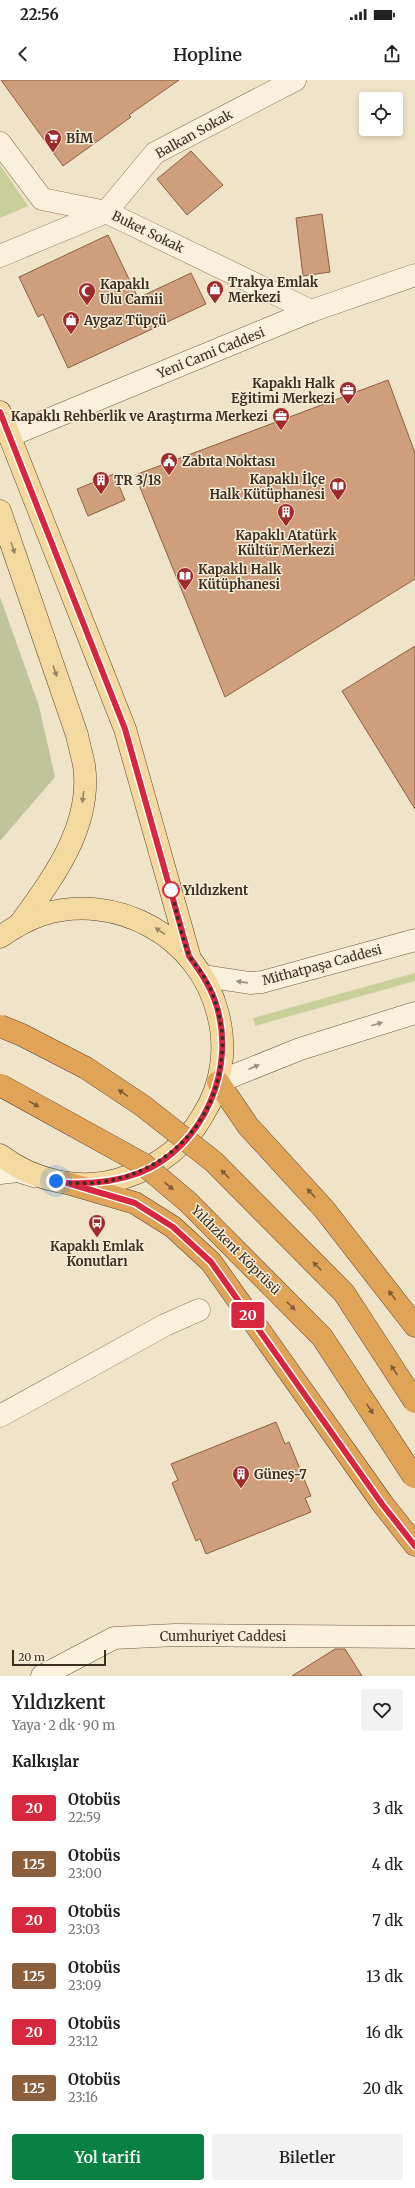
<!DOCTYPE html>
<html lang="tr">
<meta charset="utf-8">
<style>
body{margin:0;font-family:Merriweather,serif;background:#f2f2f2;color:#222;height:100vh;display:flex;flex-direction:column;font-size:15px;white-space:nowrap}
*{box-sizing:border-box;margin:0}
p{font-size:13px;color:#767676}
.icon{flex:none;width:22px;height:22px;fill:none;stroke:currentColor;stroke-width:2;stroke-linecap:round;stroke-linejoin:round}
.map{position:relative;height:1596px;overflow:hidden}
.sheet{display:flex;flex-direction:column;background:#fff;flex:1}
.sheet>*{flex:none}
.badge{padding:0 8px;border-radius:3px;font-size:14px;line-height:26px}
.tools{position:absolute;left:359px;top:12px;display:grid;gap:8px}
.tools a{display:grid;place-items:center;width:44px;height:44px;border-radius:4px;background:#fff;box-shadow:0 2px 6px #0003;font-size:20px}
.scale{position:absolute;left:12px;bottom:10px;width:94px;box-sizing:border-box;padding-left:4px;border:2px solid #3d2e20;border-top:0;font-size:11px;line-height:14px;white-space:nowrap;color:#3d2e20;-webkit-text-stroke:3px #f7eed8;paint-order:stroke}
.you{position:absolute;width:20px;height:20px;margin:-10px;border:3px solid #fff;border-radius:50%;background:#1a73e8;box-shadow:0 0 0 6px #1a73e833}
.map>.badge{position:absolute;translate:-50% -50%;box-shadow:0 0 0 2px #fff}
h2{padding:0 12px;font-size:15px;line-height:36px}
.round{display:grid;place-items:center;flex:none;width:42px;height:42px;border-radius:4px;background:#f2f2f2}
.overview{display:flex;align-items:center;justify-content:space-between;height:68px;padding:0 12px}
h1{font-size:19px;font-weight:600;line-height:30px}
.cta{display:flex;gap:8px;margin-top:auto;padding:8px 12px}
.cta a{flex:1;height:46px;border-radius:4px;background:#0b8043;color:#fff;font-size:16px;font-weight:600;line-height:46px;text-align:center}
.cta a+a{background:#f2f2f2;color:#222}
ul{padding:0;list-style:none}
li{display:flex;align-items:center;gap:12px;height:56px;padding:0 12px}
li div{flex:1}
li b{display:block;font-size:15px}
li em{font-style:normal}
li .badge{min-width:44px;font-weight:700;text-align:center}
.status{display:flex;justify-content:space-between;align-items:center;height:28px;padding:0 20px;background:#fff;direction:ltr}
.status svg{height:11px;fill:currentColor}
header{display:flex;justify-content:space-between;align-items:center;height:52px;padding:0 12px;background:#fff;font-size:18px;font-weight:600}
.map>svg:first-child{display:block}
.green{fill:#c9cf9b}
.cemetery{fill:#bfc49a}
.building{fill:#cf9f7d;stroke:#8d5f41}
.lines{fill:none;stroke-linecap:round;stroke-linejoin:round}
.street-casing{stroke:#8d765c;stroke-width:23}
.secondary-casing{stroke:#6f573f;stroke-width:23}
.primary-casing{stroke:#5b4430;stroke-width:23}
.highway-casing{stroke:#5b4430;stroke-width:23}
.street{stroke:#faf1dc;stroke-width:22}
.secondary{stroke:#faf1dc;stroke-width:22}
.primary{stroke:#f3d9a0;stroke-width:22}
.highway{stroke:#e0a458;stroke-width:22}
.highway-bridge-casing{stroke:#5b4430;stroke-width:23;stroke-linecap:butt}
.highway-bridge{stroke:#e0a458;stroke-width:22}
.oneway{fill:#988460}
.oneway2{fill:#9c907e}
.oneway3{fill:#7e5d36}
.line-casing{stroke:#fff;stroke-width:9}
.line{stroke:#d7263d;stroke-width:6}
.walk{stroke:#3d2e20;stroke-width:4;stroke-dasharray:0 7.2}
.stop-dot{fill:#fff;stroke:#d7263d;stroke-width:2}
.labels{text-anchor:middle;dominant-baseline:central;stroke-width:3;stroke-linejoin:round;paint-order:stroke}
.street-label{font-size:13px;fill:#3d2e20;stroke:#f7eed8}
.poi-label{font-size:13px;font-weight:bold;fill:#3d2e20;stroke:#f7eed8;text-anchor:start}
.stop-label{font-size:13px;font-weight:bold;fill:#3d2e20;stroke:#f7eed8;text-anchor:start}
</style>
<div class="status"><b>22:56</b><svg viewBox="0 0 49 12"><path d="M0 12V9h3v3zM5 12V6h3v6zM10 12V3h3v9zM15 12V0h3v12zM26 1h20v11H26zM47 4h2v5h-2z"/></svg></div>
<header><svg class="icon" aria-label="back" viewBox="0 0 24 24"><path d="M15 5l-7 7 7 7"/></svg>Hopline<svg class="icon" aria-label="share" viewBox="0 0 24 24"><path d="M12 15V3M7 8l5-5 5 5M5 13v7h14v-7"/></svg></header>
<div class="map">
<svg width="415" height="1596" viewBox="0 0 415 1596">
<rect width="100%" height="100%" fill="#f0e4c8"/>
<g class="green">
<polygon points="0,85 28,126 0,138"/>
<polygon points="415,893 415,901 255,946 253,938"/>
</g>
<polygon class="cemetery" points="0,517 39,626 55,697 0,761"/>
<g class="building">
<polygon points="1,0 179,0 129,35 131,37 63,86"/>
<polygon points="191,71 223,105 187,135 157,99"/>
<polygon points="322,134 330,192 303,196 296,138"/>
<polygon points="108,155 138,218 191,193 206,224 68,288 43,234 38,237 19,197"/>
<polygon points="388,300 415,373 415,499 225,617 135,395"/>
<polygon points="114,394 125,420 88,436 77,409"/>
<polygon points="415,566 415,729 342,611"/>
<polygon points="276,1342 285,1364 289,1362 311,1416 305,1418 311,1432 206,1474 200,1459 196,1461 172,1403 178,1400 171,1384"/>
<polygon points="335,1569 345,1569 362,1596 292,1596"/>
</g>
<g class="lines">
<defs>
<g id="street">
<polyline points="0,63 42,119 106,132 311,231"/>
<polyline points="0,176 106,132 155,73 295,0"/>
<polyline points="0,1336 165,1245 199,1230"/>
</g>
<g id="secondary">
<polyline points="9,356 311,231 415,195"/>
<polyline points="204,896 250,903 262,902 415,860"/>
<polyline points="218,1002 300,969 415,933"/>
<polyline points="0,1093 18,1091 34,1096"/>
<polyline points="42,1596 114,1558 175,1555 415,1557"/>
</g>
<g id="primary">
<polyline points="0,332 125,649 189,875"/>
<path d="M0,431L77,655C79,665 82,675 84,685C93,746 52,799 19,845"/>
<path d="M0,857C13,848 26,840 41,835C117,811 199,857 218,934C227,968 222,1005 203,1035C185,1067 157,1087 123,1098C81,1112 34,1101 0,1075"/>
</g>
<g id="highway">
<polyline points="218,1002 248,1046 324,1129 415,1246"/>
<polyline points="67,1103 135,1123 173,1147 211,1182 382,1423 415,1465"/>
</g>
</defs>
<use href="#street" class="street-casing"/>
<use href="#secondary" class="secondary-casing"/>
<use href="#primary" class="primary-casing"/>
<use href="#highway" class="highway-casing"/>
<use href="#street" class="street"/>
<use href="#secondary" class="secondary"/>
<use href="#primary" class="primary"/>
<use href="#highway" class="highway"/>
<defs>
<g id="highway-bridge">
<polyline points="0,946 22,955 86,988 143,1026 214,1082 344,1213 415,1322"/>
<polyline points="0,1005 143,1084 188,1122 322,1257 414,1397"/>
</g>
</defs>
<use href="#highway-bridge" class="highway-bridge-casing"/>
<use href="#highway-bridge" class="highway-bridge"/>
</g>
<defs><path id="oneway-solid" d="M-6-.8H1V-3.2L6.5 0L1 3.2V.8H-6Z"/></defs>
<g class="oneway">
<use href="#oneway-solid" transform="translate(13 468) rotate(71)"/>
<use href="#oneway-solid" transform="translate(55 591) rotate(71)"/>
<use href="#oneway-solid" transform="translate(83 717) rotate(97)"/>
<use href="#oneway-solid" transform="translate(160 851) rotate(-146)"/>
</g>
<g class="oneway2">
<use href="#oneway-solid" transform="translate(242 902) rotate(-172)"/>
<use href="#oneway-solid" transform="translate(377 944) rotate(-17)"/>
<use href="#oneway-solid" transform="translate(254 987) rotate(-23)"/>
</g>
<g class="oneway3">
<use href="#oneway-solid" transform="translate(123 1013) rotate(-146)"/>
<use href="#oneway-solid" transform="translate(34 1024) rotate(29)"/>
<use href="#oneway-solid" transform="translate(225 1094) rotate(-135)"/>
<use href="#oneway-solid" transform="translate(169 1106) rotate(40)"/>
<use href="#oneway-solid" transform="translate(311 1113) rotate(-133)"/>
<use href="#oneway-solid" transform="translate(317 1186) rotate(-135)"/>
<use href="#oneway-solid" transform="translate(392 1215) rotate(-128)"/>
<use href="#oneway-solid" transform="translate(291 1226) rotate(45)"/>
<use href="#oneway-solid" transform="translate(394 1290) rotate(-123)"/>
<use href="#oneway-solid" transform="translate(370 1329) rotate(57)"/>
</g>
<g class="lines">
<defs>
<path id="line" d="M0,332L125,649L189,876C199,890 209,904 215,921C238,986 205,1067 139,1093C115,1102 92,1104 67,1103L135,1123L173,1147L211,1182L382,1424L415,1466"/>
</defs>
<use href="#line" class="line-casing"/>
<use href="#line" class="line"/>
<path class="walk" d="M56,1101C132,1115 208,1065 220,989C222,975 224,960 221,946C218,929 213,910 203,895C199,888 192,882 189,875C180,853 176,828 170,805L171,810"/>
</g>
<defs>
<symbol id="supermarket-pin" viewBox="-11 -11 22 30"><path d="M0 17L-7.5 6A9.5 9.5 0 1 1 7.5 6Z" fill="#9e2a2b" stroke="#f7eed8"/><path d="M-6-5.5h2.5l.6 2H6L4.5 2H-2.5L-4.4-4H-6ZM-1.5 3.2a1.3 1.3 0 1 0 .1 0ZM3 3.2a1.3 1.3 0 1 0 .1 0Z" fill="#fff"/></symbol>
<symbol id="shop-pin" viewBox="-11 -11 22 30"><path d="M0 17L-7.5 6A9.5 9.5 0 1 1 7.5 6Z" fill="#9e2a2b" stroke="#f7eed8"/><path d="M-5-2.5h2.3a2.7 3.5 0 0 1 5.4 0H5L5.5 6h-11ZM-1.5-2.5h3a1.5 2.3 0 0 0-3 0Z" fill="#fff"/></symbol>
<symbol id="mosque-pin" viewBox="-11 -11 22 30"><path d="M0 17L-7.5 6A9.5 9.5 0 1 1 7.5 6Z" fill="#9e2a2b" stroke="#f7eed8"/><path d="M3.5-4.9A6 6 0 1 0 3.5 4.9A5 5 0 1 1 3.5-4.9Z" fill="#fff"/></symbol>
<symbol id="office-pin" viewBox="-11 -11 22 30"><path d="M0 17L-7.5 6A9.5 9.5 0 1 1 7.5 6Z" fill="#9e2a2b" stroke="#f7eed8"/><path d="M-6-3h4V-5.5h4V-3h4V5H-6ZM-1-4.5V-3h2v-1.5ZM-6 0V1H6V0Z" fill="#fff"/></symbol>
<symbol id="civic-pin" viewBox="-11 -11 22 30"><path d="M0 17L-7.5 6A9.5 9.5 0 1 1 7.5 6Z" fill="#9e2a2b" stroke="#f7eed8"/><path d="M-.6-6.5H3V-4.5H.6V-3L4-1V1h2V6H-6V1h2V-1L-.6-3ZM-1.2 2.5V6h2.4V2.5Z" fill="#fff"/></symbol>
<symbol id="building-pin" viewBox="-11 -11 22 30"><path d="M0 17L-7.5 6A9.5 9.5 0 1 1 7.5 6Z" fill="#9e2a2b" stroke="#f7eed8"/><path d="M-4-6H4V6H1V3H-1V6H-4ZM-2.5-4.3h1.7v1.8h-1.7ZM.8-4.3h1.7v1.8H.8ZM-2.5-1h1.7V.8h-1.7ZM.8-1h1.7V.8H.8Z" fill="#fff"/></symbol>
<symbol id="library-pin" viewBox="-11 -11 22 30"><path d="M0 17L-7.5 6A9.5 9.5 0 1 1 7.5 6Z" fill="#9e2a2b" stroke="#f7eed8"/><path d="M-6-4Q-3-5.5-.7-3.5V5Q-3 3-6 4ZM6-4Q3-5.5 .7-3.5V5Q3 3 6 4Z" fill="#fff"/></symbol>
<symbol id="bus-pin" viewBox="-11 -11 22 30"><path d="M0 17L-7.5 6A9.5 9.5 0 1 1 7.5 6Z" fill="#9e2a2b" stroke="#f7eed8"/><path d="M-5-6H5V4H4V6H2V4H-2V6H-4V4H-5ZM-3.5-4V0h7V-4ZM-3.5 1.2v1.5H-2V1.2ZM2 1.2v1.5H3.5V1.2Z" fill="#fff"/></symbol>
</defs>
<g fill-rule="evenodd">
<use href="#supermarket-pin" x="43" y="48" width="20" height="27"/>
<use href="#shop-pin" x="205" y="199" width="20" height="27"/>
<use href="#mosque-pin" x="77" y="201" width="20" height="27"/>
<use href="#shop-pin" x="61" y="230" width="20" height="27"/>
<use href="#office-pin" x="338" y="300" width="20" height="27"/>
<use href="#office-pin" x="271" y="326" width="20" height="27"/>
<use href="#civic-pin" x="159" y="371" width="20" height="27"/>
<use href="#building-pin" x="91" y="390" width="20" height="27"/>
<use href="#library-pin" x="328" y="396" width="20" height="27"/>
<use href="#building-pin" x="276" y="422" width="20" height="27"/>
<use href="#library-pin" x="175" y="486" width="20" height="27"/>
<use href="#bus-pin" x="87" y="1133" width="20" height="27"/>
<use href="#building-pin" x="231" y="1384" width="20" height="27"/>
</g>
<circle class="stop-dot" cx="171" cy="810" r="8"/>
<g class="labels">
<g class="street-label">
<text transform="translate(194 54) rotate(-29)">Balkan Sokak</text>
<text transform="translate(148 152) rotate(26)">Buket Sokak</text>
<text transform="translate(211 273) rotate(-22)">Yeni Cami Caddesi</text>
<text transform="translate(322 885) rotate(-15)">Mithatpaşa Caddesi</text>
<text transform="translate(236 1170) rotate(45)">Yıldızkent Köprüsü</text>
<text x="223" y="1556">Cumhuriyet Caddesi</text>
</g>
<g class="poi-label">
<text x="66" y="58">BİM</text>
<text x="228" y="202">Trakya Emlak<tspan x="228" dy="15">Merkezi</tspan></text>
<text x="100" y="204">Kapaklı<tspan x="100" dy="15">Ulu Camii</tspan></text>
<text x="84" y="240">Aygaz Tüpçü</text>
<text x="335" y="303" text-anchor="end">Kapaklı Halk<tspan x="335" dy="15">Eğitimi Merkezi</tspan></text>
<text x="268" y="336" text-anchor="end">Kapaklı Rehberlik ve Araştırma Merkezi</text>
<text x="182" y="381">Zabıta Noktası</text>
<text x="325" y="399" text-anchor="end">Kapaklı İlçe<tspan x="325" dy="15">Halk Kütüphanesi</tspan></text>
<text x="114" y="400">TR 3/18</text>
<text x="286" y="455" text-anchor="middle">Kapaklı Atatürk<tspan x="286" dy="15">Kültür Merkezi</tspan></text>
<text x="198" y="489">Kapaklı Halk<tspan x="198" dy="15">Kütüphanesi</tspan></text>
<text x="97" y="1166" text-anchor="middle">Kapaklı Emlak<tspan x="97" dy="15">Konutları</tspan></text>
<text x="254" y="1394">Güneş-7</text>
</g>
<g class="stop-label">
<text x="183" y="810">Yıldızkent</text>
</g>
</g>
</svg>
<div class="tools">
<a><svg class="icon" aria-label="locate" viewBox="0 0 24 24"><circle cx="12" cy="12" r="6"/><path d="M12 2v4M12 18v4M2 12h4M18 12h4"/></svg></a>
</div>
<div class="scale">20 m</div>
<div class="you" style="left:56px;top:1101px"></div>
<b class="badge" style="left:248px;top:1235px;background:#d7263d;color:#fff">20</b>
</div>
<section class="sheet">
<div class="overview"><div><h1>Yıldızkent</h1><p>Yaya · 2 dk · 90 m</p></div><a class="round"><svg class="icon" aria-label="heart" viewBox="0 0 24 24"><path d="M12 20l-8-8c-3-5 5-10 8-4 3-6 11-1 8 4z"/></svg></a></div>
<h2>Kalkışlar</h2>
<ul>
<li><span class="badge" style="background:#d7263d;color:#fff">20</span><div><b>Otobüs</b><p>22:59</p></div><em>3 dk</em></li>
<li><span class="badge" style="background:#8b5e3c;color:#fff">125</span><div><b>Otobüs</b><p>23:00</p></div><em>4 dk</em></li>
<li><span class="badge" style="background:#d7263d;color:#fff">20</span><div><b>Otobüs</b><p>23:03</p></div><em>7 dk</em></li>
<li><span class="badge" style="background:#8b5e3c;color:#fff">125</span><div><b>Otobüs</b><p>23:09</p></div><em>13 dk</em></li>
<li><span class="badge" style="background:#d7263d;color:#fff">20</span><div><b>Otobüs</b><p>23:12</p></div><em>16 dk</em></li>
<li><span class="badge" style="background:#8b5e3c;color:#fff">125</span><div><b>Otobüs</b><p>23:16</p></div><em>20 dk</em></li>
</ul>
<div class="cta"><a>Yol tarifi</a><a>Biletler</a></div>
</section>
